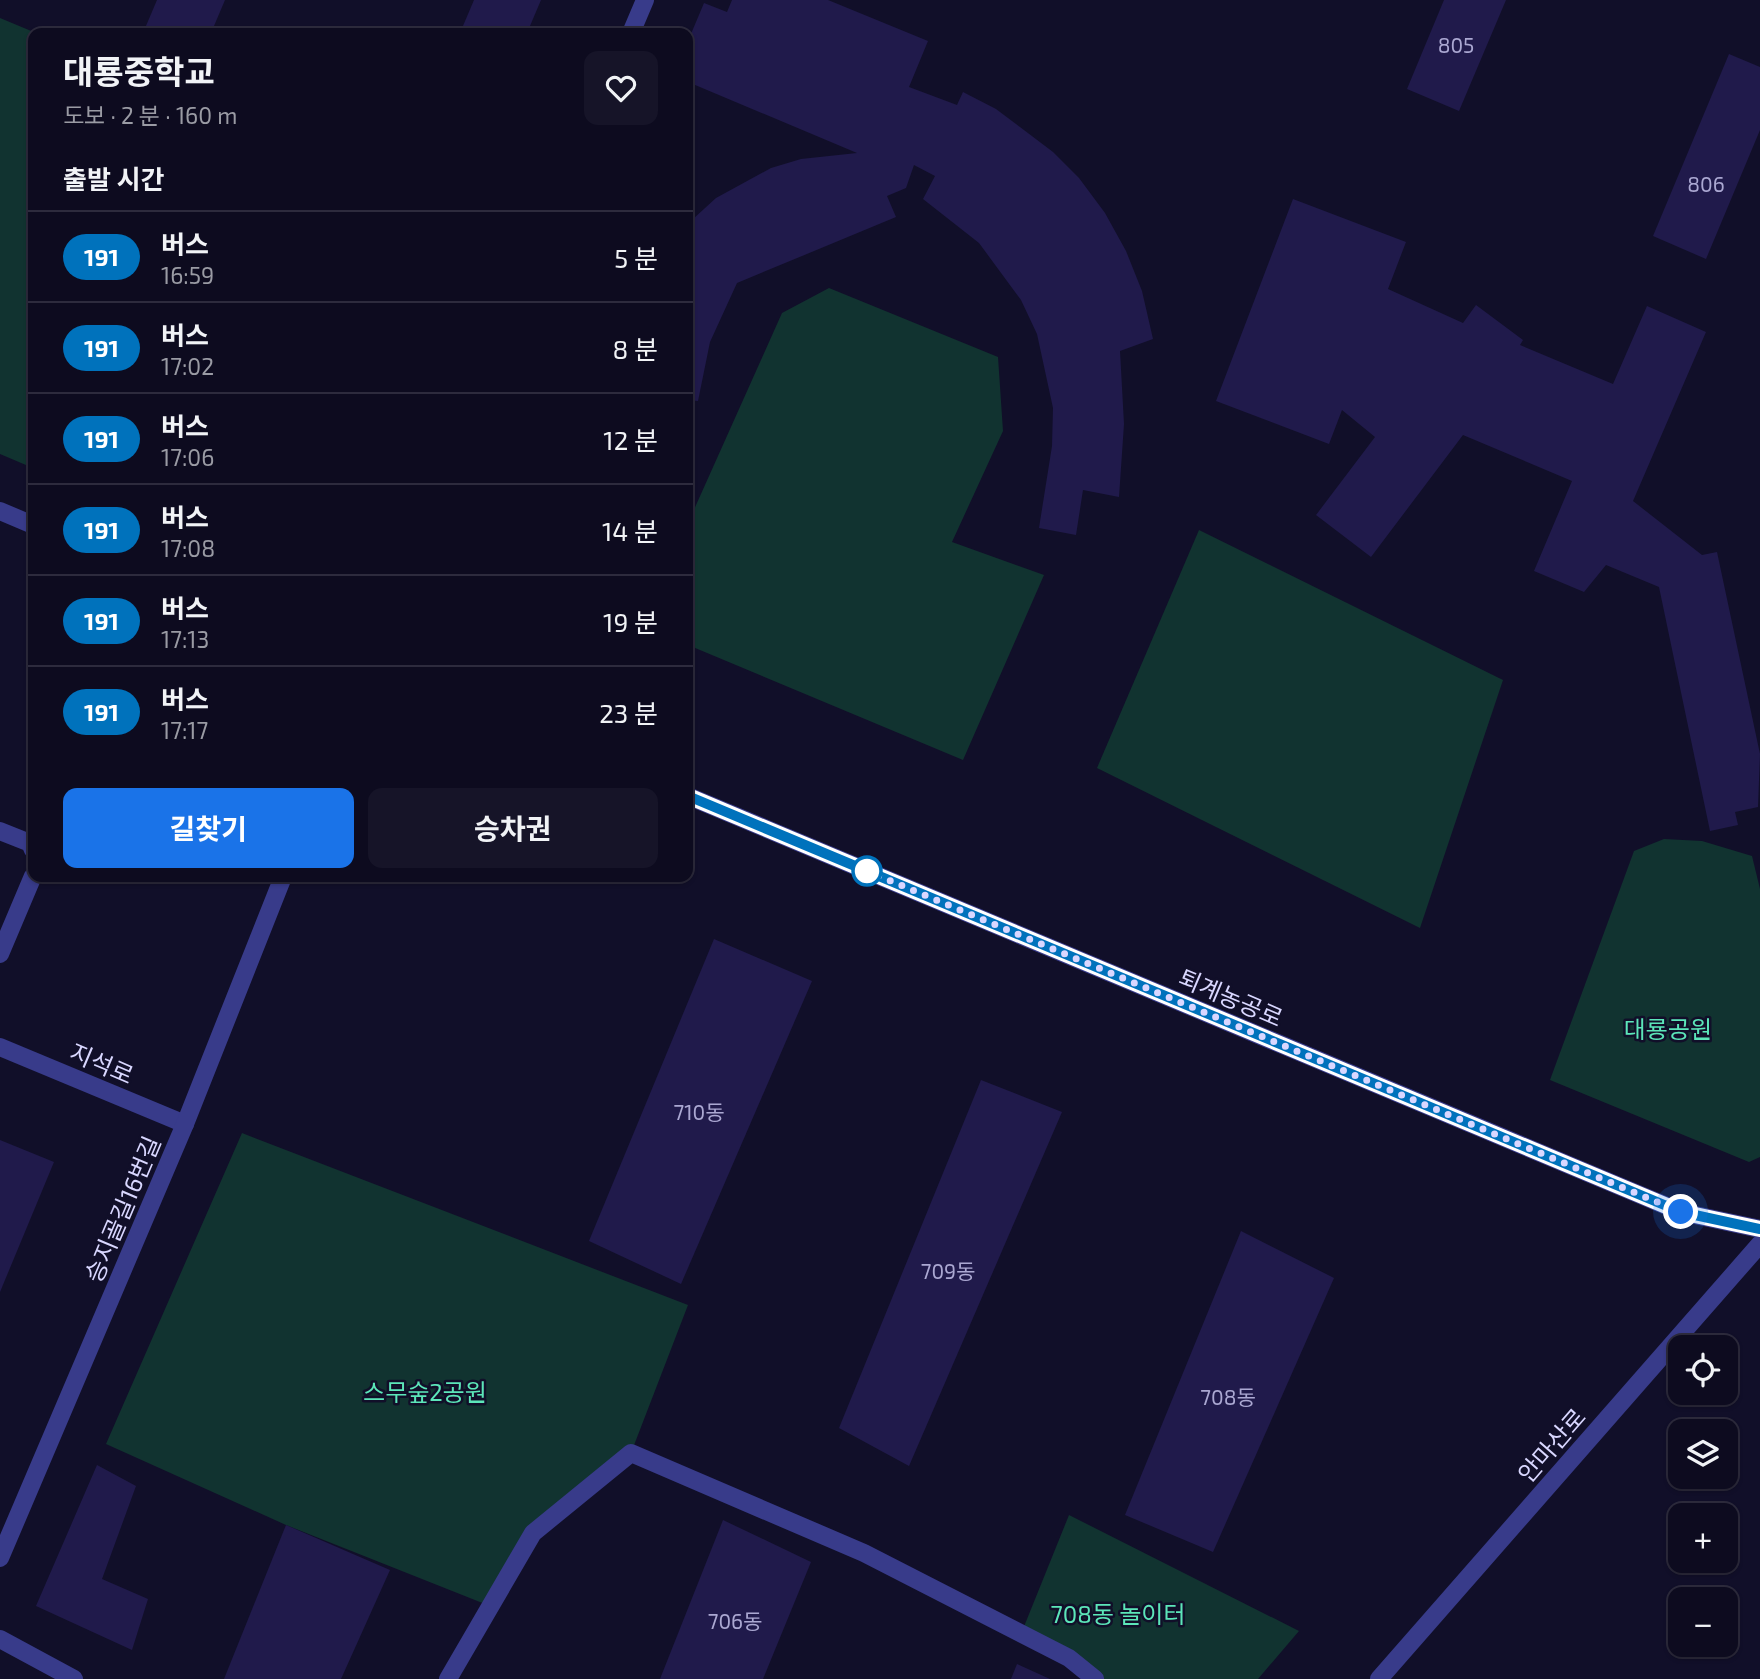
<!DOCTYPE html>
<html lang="ko">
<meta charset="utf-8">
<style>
body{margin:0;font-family:"Exo 2","Noto Sans KR",sans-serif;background:#161428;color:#f1f3f6;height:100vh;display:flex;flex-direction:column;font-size:26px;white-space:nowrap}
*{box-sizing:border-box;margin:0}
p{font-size:23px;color:#9a9ba4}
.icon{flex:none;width:38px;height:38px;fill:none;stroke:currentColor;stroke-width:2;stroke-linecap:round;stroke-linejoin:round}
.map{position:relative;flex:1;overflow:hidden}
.drawer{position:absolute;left:28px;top:28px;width:665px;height:854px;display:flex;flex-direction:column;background:#0d0b1f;border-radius:14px;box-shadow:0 2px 5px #0004,0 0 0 2px #2d2b3d}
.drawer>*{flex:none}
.badge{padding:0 14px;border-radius:23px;font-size:24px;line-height:46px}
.tools{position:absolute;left:1668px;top:1335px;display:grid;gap:14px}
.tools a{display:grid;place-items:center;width:70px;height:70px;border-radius:14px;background:#0d0b1f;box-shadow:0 2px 5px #0004,0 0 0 2px #2d2b3d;font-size:35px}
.you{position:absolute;width:35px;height:35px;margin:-18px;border:5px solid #fff;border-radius:50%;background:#1a73e8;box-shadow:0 0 0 10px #1a73e833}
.map>.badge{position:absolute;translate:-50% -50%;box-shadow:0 0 0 4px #fff}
h2{padding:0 35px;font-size:26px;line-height:63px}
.round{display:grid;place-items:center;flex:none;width:74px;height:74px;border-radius:14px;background:#161428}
.head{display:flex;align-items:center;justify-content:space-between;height:119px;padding:0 35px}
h1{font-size:33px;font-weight:700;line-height:52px}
.cta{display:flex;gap:14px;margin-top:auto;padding:14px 35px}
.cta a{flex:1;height:80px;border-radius:14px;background:#1a73e8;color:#fff;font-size:28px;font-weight:700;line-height:80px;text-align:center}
.cta a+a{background:#161428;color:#f1f3f6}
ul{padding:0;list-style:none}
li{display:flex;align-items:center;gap:21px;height:91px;padding:0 35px;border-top:2px solid #2d2b3d}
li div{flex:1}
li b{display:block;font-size:26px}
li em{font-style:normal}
li .badge{min-width:77px;font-weight:700;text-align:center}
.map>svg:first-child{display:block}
.green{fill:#113330}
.building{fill:#201a4b}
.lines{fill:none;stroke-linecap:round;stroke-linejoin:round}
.minor{stroke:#383b8a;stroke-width:18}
.tertiary{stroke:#383b8a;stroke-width:18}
.line-casing{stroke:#fff;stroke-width:16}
.line{stroke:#0072bc;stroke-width:10}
.walk{stroke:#d9d7ff;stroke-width:7;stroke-dasharray:0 12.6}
.stop-dot{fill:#fff;stroke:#0072bc;stroke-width:3.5}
.labels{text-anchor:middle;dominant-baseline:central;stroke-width:5;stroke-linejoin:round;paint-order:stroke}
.number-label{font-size:21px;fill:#aba8d2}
.street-label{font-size:24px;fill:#d9d7ff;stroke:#110f29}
.park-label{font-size:24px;fill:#5ce6b9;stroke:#110f29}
</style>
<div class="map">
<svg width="1760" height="1679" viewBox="0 0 1760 1679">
<rect width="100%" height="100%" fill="#110f29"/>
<g class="green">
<polygon points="0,18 36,33 33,468 0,454"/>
<polygon points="829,288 998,357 1003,431 952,542 1044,575 963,760 688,645 688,523 782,313"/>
<polygon points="1199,530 1503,680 1420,928 1097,768"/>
<polygon points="1664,839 1702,841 1752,856 1760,889 1760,1157 1749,1162 1550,1080 1634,851"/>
<polygon points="242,1133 688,1305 631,1453 533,1533 490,1606 286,1525 106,1444"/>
<polygon points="1069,1515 1299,1631 1258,1679 1095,1679 1021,1634"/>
</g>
<g class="building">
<polygon points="157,0 225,0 211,33 143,33"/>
<polygon points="474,0 541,0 527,33 460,33"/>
<polygon points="732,0 828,0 928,41 909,87 957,105 963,92 996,109 1053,152 1079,178 1105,213 1126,251 1142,291 1153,339 1120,351 1124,424 1119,497 1083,490 1076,535 1039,528 1052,446 1053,408 1037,334 1021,300 979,243 923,199 935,176 914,165 906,188 887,196 896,217 737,283 710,342 698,401 688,400 688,228 693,219 716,198 771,168 801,159 857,153 688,82 688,41 704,3 727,12"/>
<polygon points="1444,0 1506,0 1459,111 1407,89"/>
<polygon points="1729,54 1760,67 1760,130 1706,259 1653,236"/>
<polygon points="1293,199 1406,242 1388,289 1463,323 1476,305 1523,340 1520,345 1613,384 1647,306 1706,332 1633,501 1702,555 1717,552 1760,754 1758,807 1735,812 1738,825 1710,831 1659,587 1606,565 1584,592 1534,571 1572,481 1463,435 1371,557 1316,515 1375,437 1342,410 1329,444 1216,401"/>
<polygon points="714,939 812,981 681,1284 589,1241"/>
<polygon points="981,1080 1062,1112 909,1466 839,1428"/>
<polygon points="0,1140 54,1162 0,1292"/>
<polygon points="1241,1231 1334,1278 1213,1552 1125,1515"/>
<polygon points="97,1465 136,1486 102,1579 148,1599 132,1650 36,1606"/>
<polygon points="723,1520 811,1562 763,1679 660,1679"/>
<polygon points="286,1525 390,1570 341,1679 224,1679"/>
<polygon points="1017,1664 1050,1679 1011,1679"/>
</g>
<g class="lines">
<g class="minor">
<polyline points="631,33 645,0"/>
<polyline points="0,831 30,843 33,850"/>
<polyline points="0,954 33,876"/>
<polyline points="0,1047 185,1124"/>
<polyline points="0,1558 185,1124 283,877"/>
<polyline points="0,1639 74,1679"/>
<polyline points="448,1679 533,1533 631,1453 864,1553 1069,1658 1095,1679"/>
</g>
<g class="tertiary">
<polyline points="0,511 33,525"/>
<polyline points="688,796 1681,1212 1760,1229"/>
<polyline points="1379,1679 1760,1244"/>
</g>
</g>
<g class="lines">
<defs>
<polyline id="line" points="688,796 1681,1212 1760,1229"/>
</defs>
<use href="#line" class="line-casing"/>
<use href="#line" class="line"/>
<polyline class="walk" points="867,871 1681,1212"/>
</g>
<circle class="stop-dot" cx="867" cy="871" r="14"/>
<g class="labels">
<g class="number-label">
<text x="1456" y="44">805</text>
<text x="1706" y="183">806</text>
<text x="699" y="1111">710동</text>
<text x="948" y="1270">709동</text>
<text x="1228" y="1396">708동</text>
<text x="735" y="1620">706동</text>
</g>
<g class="street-label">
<text transform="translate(1231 997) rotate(23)">퇴계농공로</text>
<text transform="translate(102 1063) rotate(23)">지석로</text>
<text transform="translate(122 1209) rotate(-67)">승지골길16번길</text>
<text transform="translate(1551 1445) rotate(-49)">안마산로</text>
</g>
<g class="park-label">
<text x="1668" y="1028">대룡공원</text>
<text x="425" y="1391">스무숲2공원</text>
<text x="1118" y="1613">708동 놀이터</text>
</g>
</g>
</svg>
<div class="tools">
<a><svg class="icon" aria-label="locate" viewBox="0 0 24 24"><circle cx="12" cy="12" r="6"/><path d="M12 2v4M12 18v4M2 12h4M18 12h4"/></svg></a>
<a><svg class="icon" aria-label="layers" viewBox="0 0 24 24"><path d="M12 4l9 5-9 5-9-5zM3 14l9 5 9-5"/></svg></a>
<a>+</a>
<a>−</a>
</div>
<div class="you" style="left:1681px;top:1212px"></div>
<section class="drawer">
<div class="head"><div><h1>대룡중학교</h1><p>도보 · 2 분 · 160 m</p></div><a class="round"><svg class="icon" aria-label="heart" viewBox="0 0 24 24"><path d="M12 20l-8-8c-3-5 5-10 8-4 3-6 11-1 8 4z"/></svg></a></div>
<h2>출발 시간</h2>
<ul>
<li><span class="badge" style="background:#0072bc;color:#fff">191</span><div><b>버스</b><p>16:59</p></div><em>5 분</em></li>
<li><span class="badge" style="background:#0072bc;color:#fff">191</span><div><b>버스</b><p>17:02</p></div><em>8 분</em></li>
<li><span class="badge" style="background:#0072bc;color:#fff">191</span><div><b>버스</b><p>17:06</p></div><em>12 분</em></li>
<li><span class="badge" style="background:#0072bc;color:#fff">191</span><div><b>버스</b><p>17:08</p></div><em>14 분</em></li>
<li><span class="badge" style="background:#0072bc;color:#fff">191</span><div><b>버스</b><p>17:13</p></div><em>19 분</em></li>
<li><span class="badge" style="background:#0072bc;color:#fff">191</span><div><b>버스</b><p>17:17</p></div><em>23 분</em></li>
</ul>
<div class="cta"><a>길찾기</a><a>승차권</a></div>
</section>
</div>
